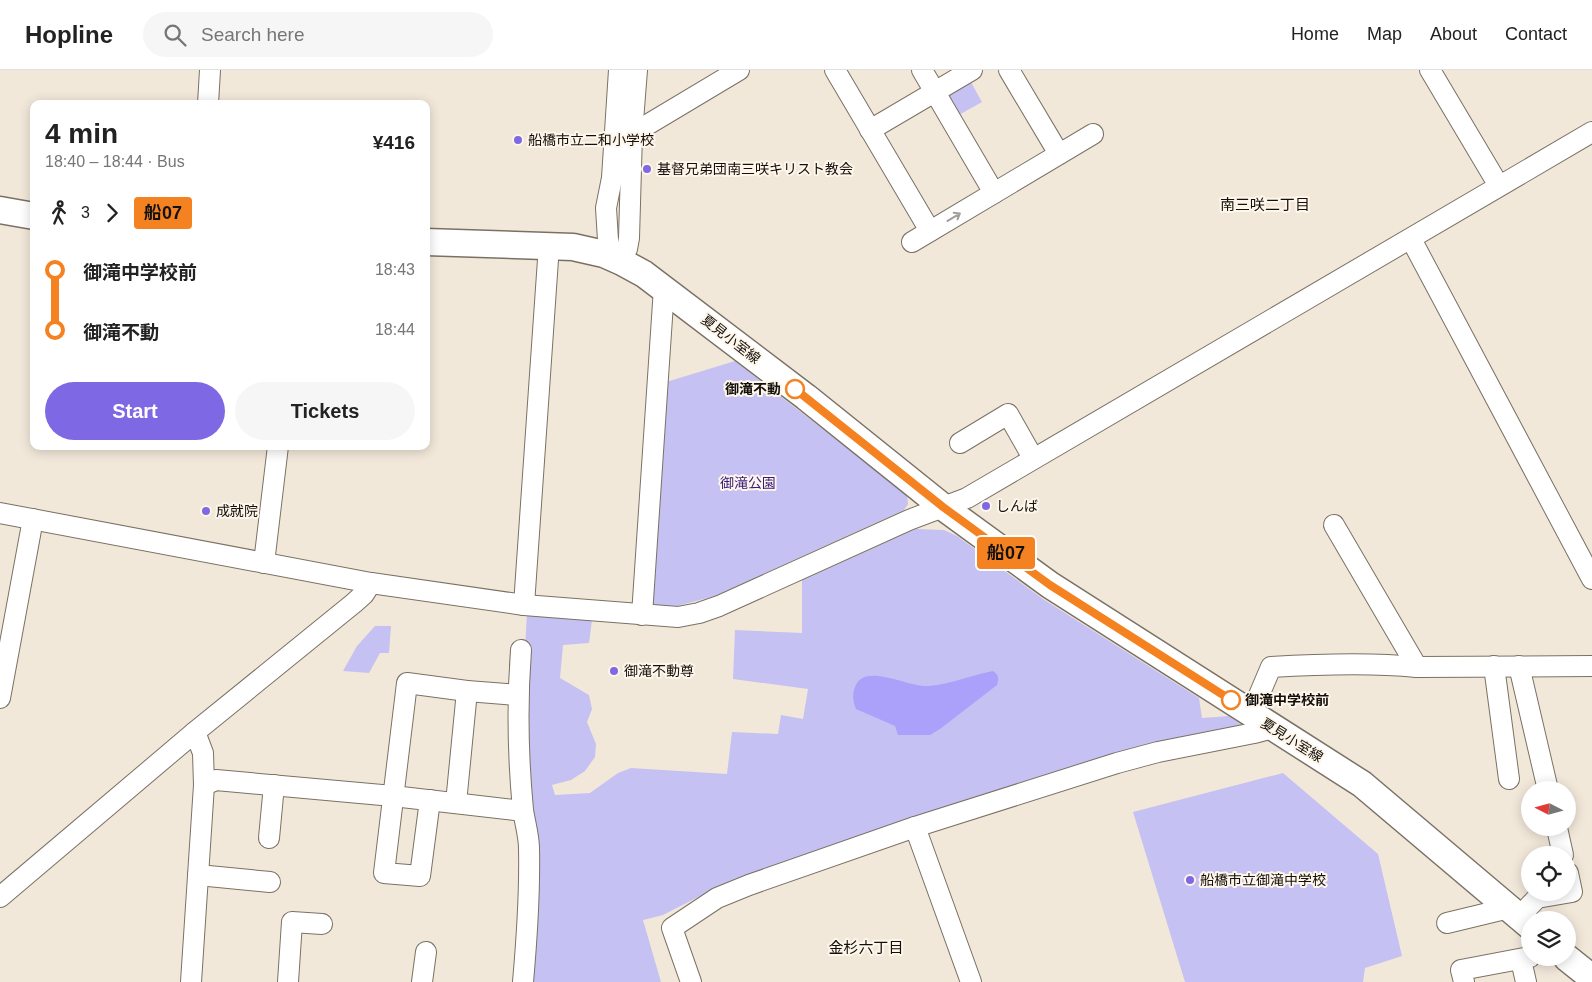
<!DOCTYPE html>
<meta charset="utf-8">
<style>
body{margin:0;font-family:Arial,"Noto Sans JP",sans-serif;background:#f6f6f6;color:#222;height:100vh;display:flex;flex-direction:column;font-size:19px;white-space:nowrap}
*{box-sizing:border-box;margin:0}
p{font-size:16px;color:#767676}
.icon{flex:none;width:28px;height:28px;fill:none;stroke:currentColor;stroke-width:2;stroke-linecap:round;stroke-linejoin:round}
.map{position:relative;flex:1;overflow:hidden}
.details{position:absolute;left:30px;top:30px;width:400px;height:350px;display:flex;flex-direction:column;background:#fff;border-radius:10px;box-shadow:0 2px 12px #0003}
.details>*{flex:none}
.badge{padding:0 10px;border-radius:4px;font-size:18px;line-height:32px}
.needle{width:32px;rotate:276deg}
.fabs{position:absolute;left:1521px;top:711px;display:grid;gap:10px}
.fabs a{display:grid;place-items:center;width:55px;height:55px;border-radius:50%;background:#fff;box-shadow:0 2px 12px #0003;font-size:25px}
.map>.badge{position:absolute;translate:-50% -50%;box-shadow:0 0 0 2px #fff}
.legs{display:flex;align-items:center;gap:8px;height:55px;padding:0 15px;font-size:16px}
.legs p{margin-inline-start:auto}
.headline{display:flex;align-items:center;justify-content:space-between;height:85px;padding:0 15px}
h1{font-size:28px;font-weight:700;line-height:38px}
.action{display:flex;gap:10px;margin-top:auto;padding:10px 15px}
.action a{flex:1;height:58px;border-radius:30px;background:#7f68e3;color:#fff;font-size:20px;font-weight:700;line-height:58px;text-align:center}
.action a+a{background:#f6f6f6;color:#222}
ul{padding:0 15px;list-style:none}
li{display:flex;align-items:center;gap:18px;height:60px;font-size:19px}
li i{display:grid;place-items:center;width:8px;height:100%;margin:0 6px;background:currentColor}
li i::after{content:'';width:12px;height:12px;margin:-6px;border:4px solid;border-radius:50%;background:#fff}
li p{margin-inline-start:auto}
li:first-child i{background:linear-gradient(#0000 50%,currentColor 0)}
li:last-child i{background:linear-gradient(currentColor 50%,#0000 0)}
header{display:flex;align-items:center;gap:30px;box-sizing:border-box;height:70px;padding:0 25px;background:#fff;border-bottom:1px solid #e0e0e0}
header strong{font-size:24px}
nav{display:flex;gap:28px;margin-inline-start:auto;font-size:18px}
.search{width:350px;height:45px;background:#f6f6f6;display:flex;align-items:center;gap:12px;box-sizing:border-box;padding:0 18px;border-radius:28px;color:#767676;font-size:19px}
.map>svg:first-child{display:block}
.green{fill:#c5c1f2}
.water{fill:#aca1fa}
.lines{fill:none;stroke-linecap:round;stroke-linejoin:round}
.minor-casing{stroke:#7a7164;stroke-width:22}
.major-casing{stroke:#7a7164;stroke-width:29}
.minor{stroke:#fff;stroke-width:20}
.major{stroke:#fff;stroke-width:26}
.oneway{stroke:#a19f9d}
.line-1-casing{stroke:#fff;stroke-width:11}
.line-1{stroke:#f58220;stroke-width:8}
.poi-dot{fill:#7f68e3;stroke:#fef6ea;stroke-width:2}
.stop-1-dot{fill:#fff;stroke:#f58220;stroke-width:2.5}
.labels{text-anchor:middle;dominant-baseline:central;stroke-width:4;stroke-linejoin:round;paint-order:stroke}
.poi-label{font-size:14px;fill:#130f0a;stroke:#fef6ea;text-anchor:start}
.street-label{font-size:14px;fill:#130f0a;stroke:#fef6ea}
.stop-label{font-size:14px;font-weight:bold;fill:#130f0a;stroke:#fef6ea;text-anchor:end}
.park-label{font-size:14px;fill:#37197e;stroke:#fef6ea}
.neighbourhood-label{font-size:15px;fill:#130f0a;stroke:#fef6ea}
</style>
<header>
<strong>Hopline</strong>
<div class="search"><svg class="icon" aria-label="search" viewBox="0 0 24 24"><circle cx="10" cy="10" r="6"/><path d="M15 15l6 6"/></svg>Search here</div>
<nav><a>Home</a><a>Map</a><a>About</a><a>Contact</a></nav>
</header>
<div class="map">
<svg width="1592" height="912" viewBox="0 0 1592 912">
<rect width="100%" height="100%" fill="#f2e8da"/>
<g class="green">
<polygon points="968,7 982,32 957,46 946,20"/>
<polygon points="735,291 907,424 908,434 904,440 715,526 677,536 651,535 663,313"/>
<polygon points="916,459 944,460 957,466 1043,529 1199,628 1202,648 1229,646 1249,660 706,823 663,845 643,850 661,912 526,912 522,632 527,543 592,550 589,573 563,575 560,608 589,625 592,639 587,652 596,674 595,687 585,701 571,710 552,715 555,725 590,723 618,703 631,698 727,704 732,662 778,664 781,645 803,649 808,619 733,609 735,560 802,563 802,510"/>
<polygon points="375,556 391,556 389,583 380,583 369,603 343,601 357,576"/>
<polygon points="1283,703 1378,784 1402,886 1365,898 1363,912 1185,912 1133,742"/>
</g>
<path class="water" d="M993,601C999,605 999,609 997,615L940,659L930,665H898L895,656L856,639C853,632 852,625 855,617C864,591 909,618 929,616C951,614 972,605 993,601Z"/>
<g class="lines">
<defs>
<g id="minor">
<polyline points="835,0 930,161"/>
<polyline points="922,0 994,123"/>
<polyline points="1009,0 1059,84"/>
<polyline points="1430,0 1499,116"/>
<polyline points="208,34 210,0"/>
<polyline points="870,60 972,0"/>
<polyline points="632,64 739,0"/>
<polyline points="1411,169 1592,509"/>
<polyline points="912,172 1093,64"/>
<polyline points="609,186 606,138 612,108 619,0"/>
<polyline points="618,190 627,179 629,168 632,64 637,0"/>
<polyline points="960,373 1008,344 1033,388"/>
<polyline points="0,443 371,513 524,535 678,547 699,543 719,536 909,450 967,428 1592,62"/>
<polyline points="1334,455 1417,597"/>
<polyline points="264,493 278,376"/>
<polyline points="524,535 549,175"/>
<polyline points="642,545 664,218"/>
<path d="M521,580C517,633 518,687 523,740C525,753 529,766 529,778C530,823 527,867 523,912"/>
<polyline points="1494,596 1509,709"/>
<polyline points="1519,596 1548,720"/>
<polyline points="0,628 33,449"/>
<path d="M1251,644L1271,597C1319,594 1369,592 1417,597L1592,596"/>
<polyline points="204,715 216,710 393,726 523,741"/>
<polyline points="430,730 420,806 384,803 407,613 467,621 518,625"/>
<polyline points="456,733 467,621"/>
<polyline points="915,757 971,912"/>
<polyline points="1557,758 1563,785"/>
<polyline points="269,768 274,715"/>
<polyline points="198,805 270,812"/>
<polyline points="0,827 195,662 354,533 364,524 371,513"/>
<polyline points="1519,847 1537,828 1572,822 1568,803"/>
<polyline points="1447,853 1509,838"/>
<polyline points="1521,890 1526,912"/>
<polyline points="191,912 204,715 203,683 195,662"/>
<polyline points="288,912 292,852 322,854"/>
<polyline points="422,912 426,882"/>
<polyline points="691,912 672,858 717,828 749,815 915,757 1117,693 1158,682 1254,663 1273,658"/>
<polyline points="1464,912 1461,900 1530,887"/>
</g>
<g id="major">
<polyline points="0,140 34,146"/>
<polyline points="426,172 573,177 604,184 622,192 644,204 806,327 943,437 1050,515 1362,714 1530,856"/>
<polyline points="1567,888 1592,908"/>
</g>
</defs>
<use href="#minor" class="minor-casing"/>
<use href="#major" class="major-casing"/>
<use href="#minor" class="minor"/>
<use href="#major" class="major"/>
</g>
<defs><path id="oneway-shaft" d="M-6 0H5M1.5-3L5.5 0L1.5 3" fill="none" stroke-width="1.6" stroke-linecap="round" stroke-linejoin="round" transform="scale(1.25)"/></defs>
<use class="oneway" href="#oneway-shaft" transform="translate(954 147) rotate(-31)"/>
<g class="lines">
<defs>
<polyline id="line-1" points="795,319 943,437 1050,515 1231,630"/>
</defs>
<use href="#line-1" class="line-1-casing"/>
<use href="#line-1" class="line-1"/>
</g>
<g class="poi-dot">
<circle cx="518" cy="70" r="5"/>
<circle cx="647" cy="99" r="5"/>
<circle cx="986" cy="436" r="5"/>
<circle cx="206" cy="441" r="5"/>
<circle cx="614" cy="601" r="5"/>
<circle cx="1190" cy="810" r="5"/>
</g>
<g class="stop-1-dot">
<circle cx="795" cy="319" r="9"/>
<circle cx="1231" cy="630" r="9"/>
</g>
<g class="labels">
<g class="poi-label">
<text x="528" y="70">船橋市立二和小学校</text>
<text x="657" y="99">基督兄弟団南三咲キリスト教会</text>
<text x="996" y="436">しんば</text>
<text x="216" y="441">成就院</text>
<text x="624" y="601">御滝不動尊</text>
<text x="1200" y="810">船橋市立御滝中学校</text>
</g>
<g class="street-label">
<text transform="translate(731 269) rotate(38)">夏見小室線</text>
<text transform="translate(1292 670) rotate(32)">夏見小室線</text>
</g>
<g class="stop-label">
<text x="781" y="319">御滝不動</text>
<text x="1245" y="630" text-anchor="start">御滝中学校前</text>
</g>
<g class="park-label">
<text x="748" y="413">御滝公園</text>
</g>
<g class="neighbourhood-label">
<text x="1265" y="134">南三咲二丁目</text>
<text x="866" y="877">金杉六丁目</text>
</g>
</g>
</svg>
<div class="fabs">
<a><svg class="needle" viewBox="-14 -14 28 28"><path d="M0-13l5 13h-10z" fill="#e53935"/><path d="M0 13l5-13h-10z" fill="#767676"/></svg></a>
<a><svg class="icon" aria-label="locate" viewBox="0 0 24 24"><circle cx="12" cy="12" r="6"/><path d="M12 2v4M12 18v4M2 12h4M18 12h4"/></svg></a>
<a><svg class="icon" aria-label="layers" viewBox="0 0 24 24"><path d="M12 4l9 5-9 5-9-5zM3 14l9 5 9-5"/></svg></a>
</div>
<b class="badge" style="left:1006px;top:483px;background:#f58220;color:#111">船07</b>
<section class="details">
<div class="headline"><div><h1>4 min</h1><p>18:40 – 18:44 · Bus</p></div><b>¥416</b></div>
<div class="legs"><svg class="icon" aria-label="walk" viewBox="0 0 24 24"><circle cx="13" cy="4" r="2"/><path d="M13 8l-2 6 4 7M11 14l-3 7M7 12l3-4h3l4 4"/></svg>3<svg class="icon" aria-label="forward" viewBox="0 0 24 24"><path d="M9 5l7 7-7 7"/></svg><b class="badge" style="background:#f58220;color:#111">船07</b></div>
<ul>
<li><i style="color:#f58220"></i><b>御滝中学校前</b><p>18:43</p></li>
<li><i style="color:#f58220"></i><b>御滝不動</b><p>18:44</p></li>
</ul>
<div class="action"><a>Start</a><a>Tickets</a></div>
</section>
</div>
